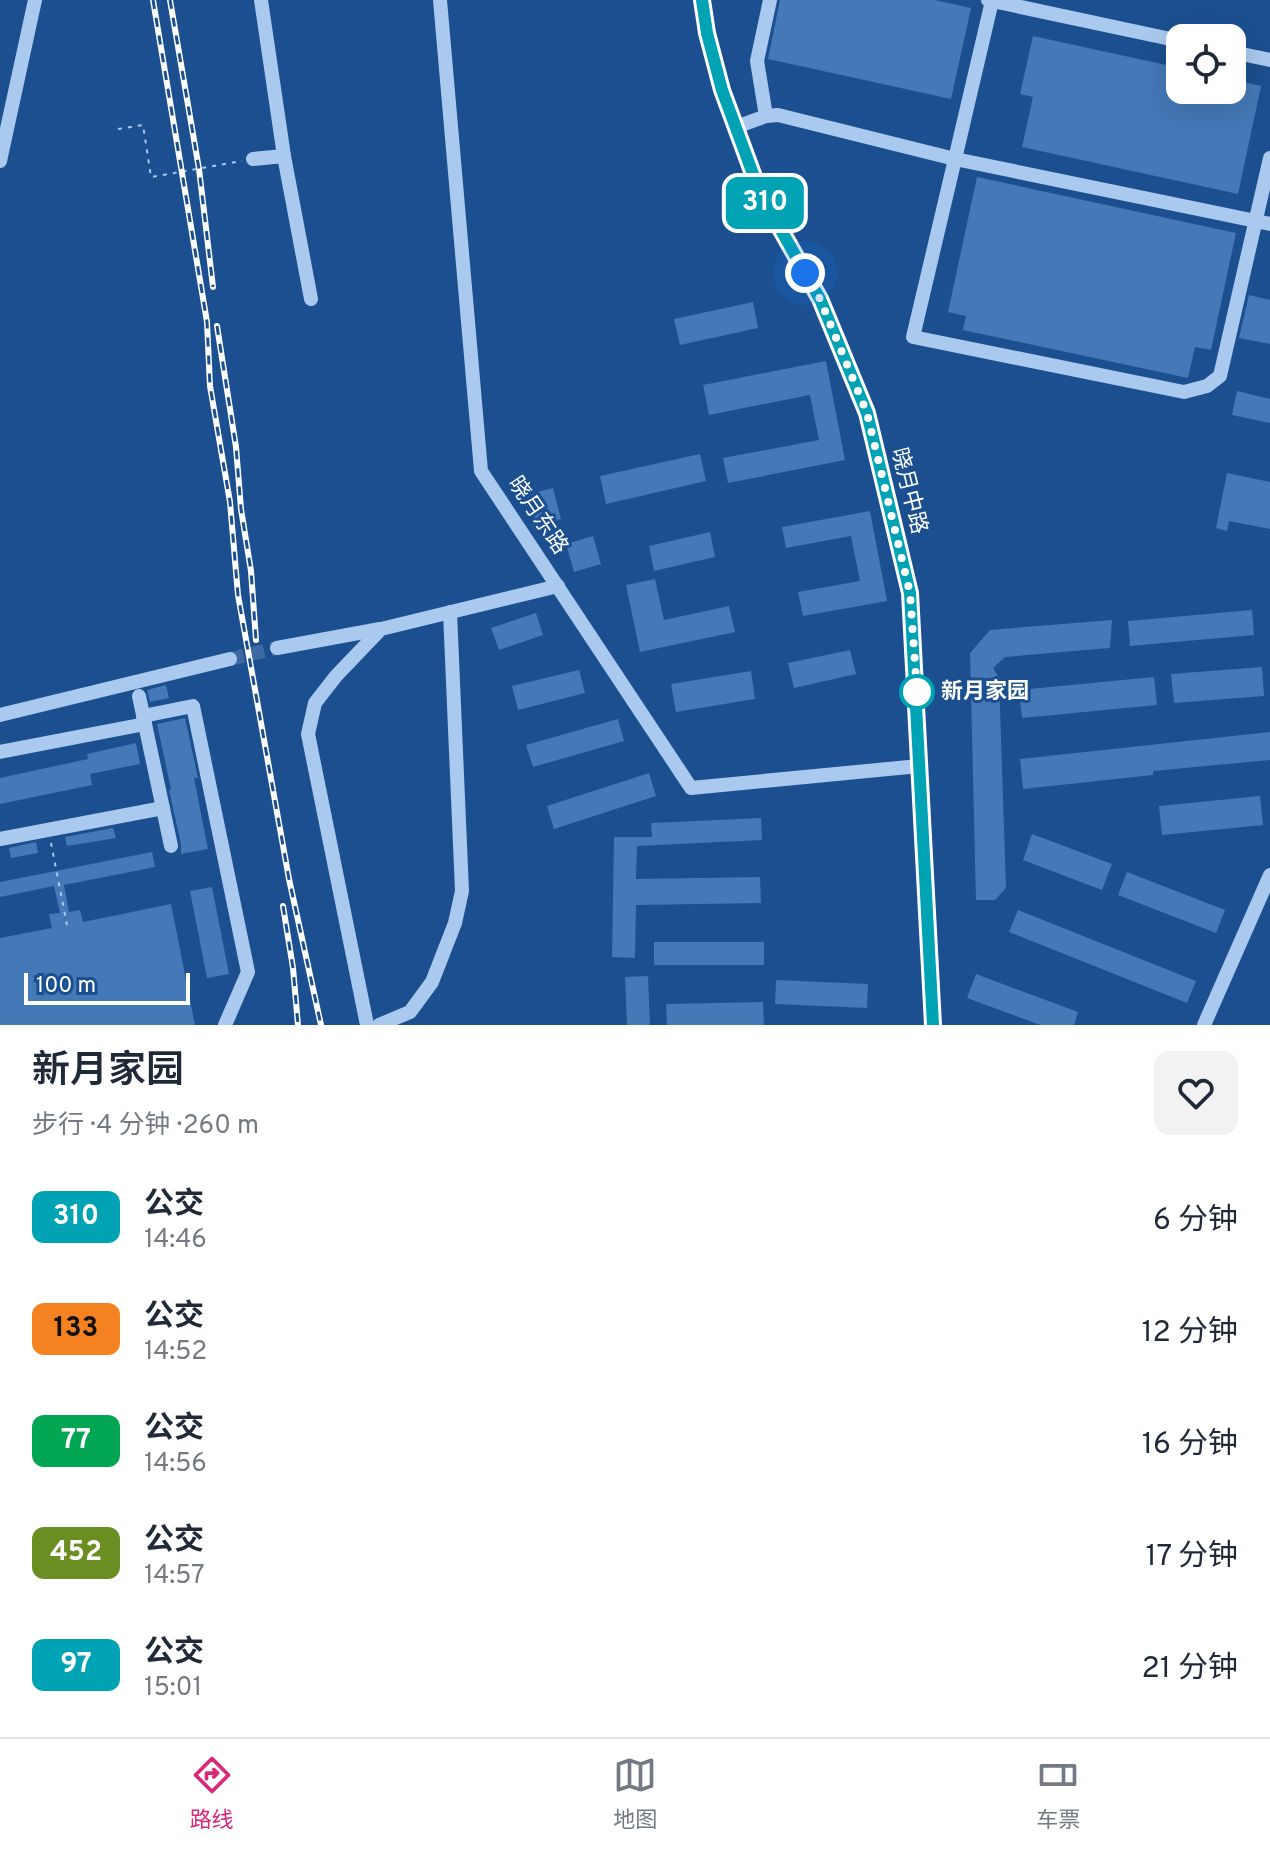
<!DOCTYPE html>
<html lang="zh">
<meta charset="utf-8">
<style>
body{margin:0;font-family:Overpass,"Noto Sans SC",sans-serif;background:#f2f2f3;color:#1f2937;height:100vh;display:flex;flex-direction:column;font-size:30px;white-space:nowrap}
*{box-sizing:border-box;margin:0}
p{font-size:26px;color:#747a83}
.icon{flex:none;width:44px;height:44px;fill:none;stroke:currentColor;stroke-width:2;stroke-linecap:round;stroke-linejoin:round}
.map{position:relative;height:1025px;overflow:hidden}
.drawer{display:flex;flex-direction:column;background:#fff;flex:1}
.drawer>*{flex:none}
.badge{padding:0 16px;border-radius:12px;font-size:28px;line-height:52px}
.tools{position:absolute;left:1166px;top:24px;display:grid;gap:16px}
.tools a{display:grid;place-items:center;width:80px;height:80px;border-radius:16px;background:#fff;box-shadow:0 8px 32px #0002;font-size:40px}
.scale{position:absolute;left:24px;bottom:20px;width:166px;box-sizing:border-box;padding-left:8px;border:4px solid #fff;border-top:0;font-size:22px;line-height:28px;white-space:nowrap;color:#fff;-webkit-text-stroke:6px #1b4f8f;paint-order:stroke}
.you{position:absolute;width:40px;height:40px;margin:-20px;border:6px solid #fff;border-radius:50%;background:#1a73e8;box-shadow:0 0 0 12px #1a73e833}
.map>.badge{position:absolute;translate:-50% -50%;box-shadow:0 0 0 4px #fff}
.round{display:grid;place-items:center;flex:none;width:84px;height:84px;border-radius:16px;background:#f2f2f3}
.summary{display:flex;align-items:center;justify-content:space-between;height:136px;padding:0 32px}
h1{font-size:38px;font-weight:600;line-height:60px}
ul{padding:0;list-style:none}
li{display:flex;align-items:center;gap:24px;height:112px;padding:0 32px}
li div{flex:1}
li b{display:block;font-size:30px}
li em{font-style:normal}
li .badge{min-width:88px;font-weight:700;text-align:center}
.tab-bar{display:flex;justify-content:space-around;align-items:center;height:112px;border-top:2px solid #e0e1e3;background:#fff;font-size:22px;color:#747a83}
.tab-bar a{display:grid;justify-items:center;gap:4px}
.tab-bar .active{color:#db2777}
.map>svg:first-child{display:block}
.building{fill:#4478b7}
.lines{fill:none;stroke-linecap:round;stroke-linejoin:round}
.minor-tunnel{stroke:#3d69a0;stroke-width:14;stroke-dasharray:14 7;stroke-linecap:butt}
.path{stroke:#a9c9ee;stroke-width:2;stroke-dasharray:4 6;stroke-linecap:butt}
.minor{stroke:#a9c9ee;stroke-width:14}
.rail-casing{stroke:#fff;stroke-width:6}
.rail{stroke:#1b4f8f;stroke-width:3;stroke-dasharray:9;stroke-linecap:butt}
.line-casing{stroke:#fff;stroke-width:18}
.line{stroke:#00a3b4;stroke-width:12}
.walk{stroke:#fff;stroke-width:8;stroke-dasharray:0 14.4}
.stop-dot{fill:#fff;stroke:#00a3b4;stroke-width:4}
.labels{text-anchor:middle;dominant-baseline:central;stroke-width:6;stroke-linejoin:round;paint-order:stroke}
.street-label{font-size:22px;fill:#fff;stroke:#1b4f8f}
.stop-label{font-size:22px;font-weight:bold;fill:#fff;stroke:#1b4f8f;text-anchor:start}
</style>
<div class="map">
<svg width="1270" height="1025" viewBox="0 0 1270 1025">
<rect width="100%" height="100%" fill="#1b4f8f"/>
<g class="building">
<polygon points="780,0 935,0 971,8 951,99 768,59"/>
<polygon points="1033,36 1180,68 1180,90 1232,90 1232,79 1261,86 1238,194 1022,147 1033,97 1020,94"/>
<polygon points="977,177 1236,233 1211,350 1195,347 1188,378 963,330 966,316 948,312"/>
<polygon points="1249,295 1270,300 1270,344 1239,338"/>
<polygon points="753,302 758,328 680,345 674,319"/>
<polygon points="826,361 845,460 728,483 723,458 819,440 810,395 709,415 703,385"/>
<polygon points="1237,391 1270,399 1270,423 1232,415"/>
<polygon points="700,454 706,481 606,504 600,476"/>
<polygon points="1227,473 1270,482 1270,529 1229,521 1227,531 1216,528"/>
<polygon points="553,488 561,519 533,526 525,495"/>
<polygon points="870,511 887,601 803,616 798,592 860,581 851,536 786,548 782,527"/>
<polygon points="710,532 715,557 654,571 649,546"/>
<polygon points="593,536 601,564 574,572 566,544"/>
<polygon points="655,579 664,620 729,606 735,632 640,652 626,585"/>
<polygon points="1252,610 1254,635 1130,646 1128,621"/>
<polygon points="536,613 543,635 499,650 491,628"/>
<polygon points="1112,620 1110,648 1005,657 993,668 999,678 1006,888 995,900 976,900 970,653 990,630"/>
<polygon points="850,650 856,674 794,688 788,663"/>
<polygon points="1262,667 1264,696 1174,703 1171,674"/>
<polygon points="579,670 585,693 518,710 512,686"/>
<polygon points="751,671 755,699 676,712 671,684"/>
<polygon points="1154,677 1157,705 1022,718 1019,690"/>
<polygon points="166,685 169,698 150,702 147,690"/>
<polygon points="185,718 198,778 194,778 208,849 181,854 181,844 169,790 171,789 157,724"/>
<polygon points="618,719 624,741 533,767 526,745"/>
<polygon points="1270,732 1270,760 1153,771 1153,775 1023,789 1020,759"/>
<polygon points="136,743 140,764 90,774 92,785 0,804 0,778 88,759 87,754"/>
<polygon points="649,773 656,796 554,829 547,806"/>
<polygon points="1260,796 1263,825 1162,835 1159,806"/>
<polygon points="761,818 762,840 637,846 636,879 760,877 761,903 636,905 635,958 612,957 614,837 652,837 651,823"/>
<polygon points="113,828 116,838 67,846 65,837"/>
<polygon points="1032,834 1112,864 1102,890 1023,860"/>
<polygon points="36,842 38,853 11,858 9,848"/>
<polygon points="152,852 155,867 64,885 69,912 80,910 83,922 171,904 195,1025 0,1025 0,938 52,928 49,914 60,913 54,886 0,897 0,882"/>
<polygon points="1127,872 1225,910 1216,933 1118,895"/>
<polygon points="212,887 229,974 207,978 190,891"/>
<polygon points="1018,910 1196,981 1187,1003 1009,932"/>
<rect x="654" y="942" width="110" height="23"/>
<polygon points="976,974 1078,1012 1074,1025 1040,1025 967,998"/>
<polygon points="648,976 650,1025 627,1025 625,977"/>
<polygon points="776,980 868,984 867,1008 775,1004"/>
<polygon points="763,1002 764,1025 667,1025 666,1004"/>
</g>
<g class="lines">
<polyline class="minor-tunnel" points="230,659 277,648"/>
<g class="path">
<polyline points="118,129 143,125 151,177 242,161"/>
<polyline points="51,843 67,925"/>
</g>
<g class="minor">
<polyline points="261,0 284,156 311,299"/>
<polyline points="440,0 481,471 691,788 919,766"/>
<polyline points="702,0 707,33 722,90 760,193 820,299 867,413 910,593 933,1025"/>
<polyline points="988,0 1180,41"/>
<polyline points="1232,52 1270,60"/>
<polyline points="766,116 778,115 955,159 992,1"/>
<polyline points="736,127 766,116 757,61 770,0"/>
<polyline points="1270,158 1220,376 1207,386 1184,392 913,337 955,159 1256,221 1270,224"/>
<polyline points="253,159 284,156"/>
<polyline points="0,161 35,0"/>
<polyline points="277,648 380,629"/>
<polyline points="139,696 171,846"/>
<polyline points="0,715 230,659"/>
<polyline points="143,716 193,706 248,972 225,1025"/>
<polyline points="0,752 145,724"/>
<polyline points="0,839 163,808"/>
<polyline points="367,1025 308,734 315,703 336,676 381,629 558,586"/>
<polyline points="379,1025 410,1012 432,982 455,923 462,891 450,612"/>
<polyline points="1204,1025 1270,875"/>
</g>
<defs>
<g id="rail">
<polyline points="153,0 207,322 210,386 230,502 238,595 289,879 321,1025"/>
<polyline points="170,0 199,169 213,287"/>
<polyline points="217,326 236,447 241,509 251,571 256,640"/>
<polyline points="283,906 293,968 298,1025"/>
</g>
</defs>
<use href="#rail" class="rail-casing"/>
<use href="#rail" class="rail"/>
</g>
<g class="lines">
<defs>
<polyline id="line" points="702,0 707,33 722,90 760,193 820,299 867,413 910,593 933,1025"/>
</defs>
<use href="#line" class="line-casing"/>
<use href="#line" class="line"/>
<polyline class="walk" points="805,273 820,299 867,413 910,593 917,692"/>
</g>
<circle class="stop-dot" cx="917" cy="692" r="16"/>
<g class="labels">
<g class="street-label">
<text transform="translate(908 491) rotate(76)">晓月中路</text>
<text transform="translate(537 516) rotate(56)">晓月东路</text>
</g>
<g class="stop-label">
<text x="941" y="692">新月家园</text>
</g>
</g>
</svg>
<div class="tools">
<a><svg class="icon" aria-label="locate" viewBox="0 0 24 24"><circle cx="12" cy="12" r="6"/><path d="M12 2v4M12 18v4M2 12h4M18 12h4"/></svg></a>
</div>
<div class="scale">100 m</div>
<div class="you" style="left:805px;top:273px"></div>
<b class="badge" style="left:765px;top:203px;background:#00a3b4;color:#fff">310</b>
</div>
<section class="drawer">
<div class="summary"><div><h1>新月家园</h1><p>步行 · 4 分钟 · 260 m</p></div><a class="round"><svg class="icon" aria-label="heart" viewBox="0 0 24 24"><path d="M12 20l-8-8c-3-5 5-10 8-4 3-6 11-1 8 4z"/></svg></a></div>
<ul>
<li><span class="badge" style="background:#00a3b4;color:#fff">310</span><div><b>公交</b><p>14:46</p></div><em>6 分钟</em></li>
<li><span class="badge" style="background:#f58220;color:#111">133</span><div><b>公交</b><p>14:52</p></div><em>12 分钟</em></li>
<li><span class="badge" style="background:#00a651;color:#fff">77</span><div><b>公交</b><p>14:56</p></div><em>16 分钟</em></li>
<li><span class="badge" style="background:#6b8e23;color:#fff">452</span><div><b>公交</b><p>14:57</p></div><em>17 分钟</em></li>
<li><span class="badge" style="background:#00a3b4;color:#fff">97</span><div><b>公交</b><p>15:01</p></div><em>21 分钟</em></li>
</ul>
</section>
<nav class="tab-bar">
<a class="active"><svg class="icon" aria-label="directions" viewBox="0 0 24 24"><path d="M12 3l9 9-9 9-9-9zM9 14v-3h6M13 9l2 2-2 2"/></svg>路线</a>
<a><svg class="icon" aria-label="map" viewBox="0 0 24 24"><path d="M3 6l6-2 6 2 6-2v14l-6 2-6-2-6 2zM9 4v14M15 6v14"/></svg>地图</a>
<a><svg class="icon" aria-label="tickets" viewBox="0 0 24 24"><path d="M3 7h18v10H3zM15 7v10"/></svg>车票</a>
</nav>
